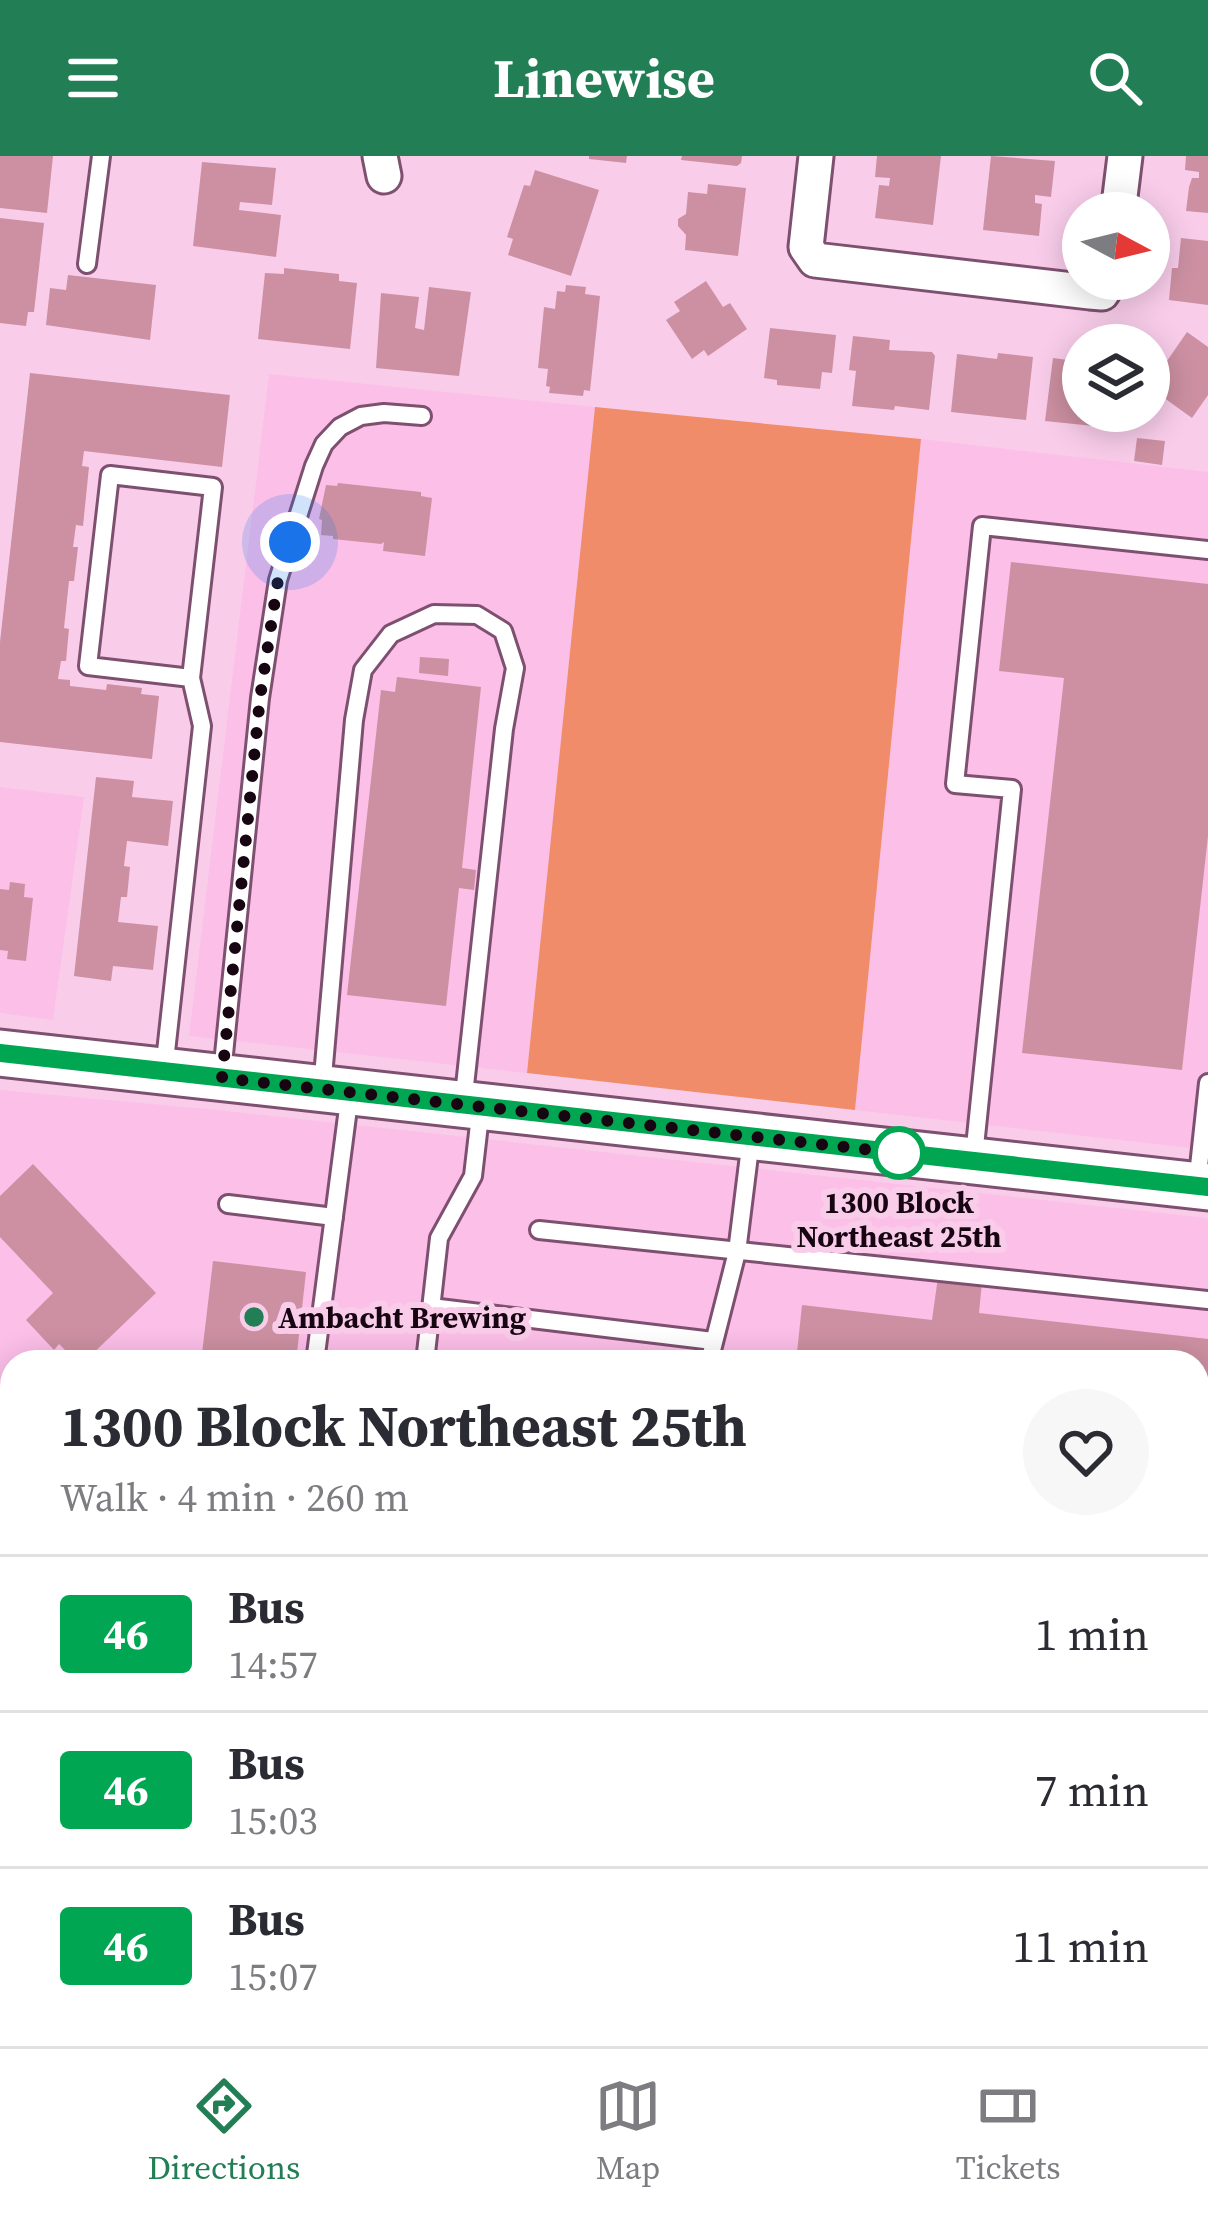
<!DOCTYPE html>
<meta charset="utf-8">
<style>
body{margin:0;font-family:"Source Serif 4",serif;background:#f7f7f7;color:#2b2b33;height:100vh;display:flex;flex-direction:column;font-size:45px;white-space:nowrap}
*{box-sizing:border-box;margin:0}
p{font-size:39px;color:#7c7c81}
.icon{flex:none;width:66px;height:66px;fill:none;stroke:currentColor;stroke-width:2;stroke-linecap:round;stroke-linejoin:round}
.map{position:relative;flex:1;overflow:hidden}
.details{position:absolute;left:0px;top:1194px;width:1209px;height:696px;display:flex;flex-direction:column;background:#fff;border-radius:36px 36px 0 0;box-shadow:0 6px 30px #0003}
.details>*{flex:none}
.badge{padding:0 24px;border-radius:9px;font-size:42px;line-height:78px}
.needle{width:78px;rotate:97deg}
.tools{position:absolute;left:1062px;top:36px;display:grid;gap:24px}
.tools a{display:grid;place-items:center;width:108px;height:108px;border-radius:50%;background:#fff;box-shadow:0 6px 30px #0003;font-size:60px}
.you{position:absolute;width:60px;height:60px;margin:-30px;border:9px solid #fff;border-radius:50%;background:#1a73e8;box-shadow:0 0 0 18px #1a73e833}
.map>.badge{position:absolute;translate:-50% -50%;box-shadow:0 0 0 6px #fff}
.round{display:grid;place-items:center;flex:none;width:126px;height:126px;border-radius:63px;background:#f7f7f7}
.summary{display:flex;align-items:center;justify-content:space-between;height:204px;padding:0 60px}
h1{font-size:57px;font-weight:700;line-height:90px}
ul{padding:0;list-style:none}
li{display:flex;align-items:center;gap:36px;height:156px;padding:0 60px;border-top:3px solid #e1e1e2}
li div{flex:1}
li b{display:block;font-size:45px}
li em{font-style:normal}
li .badge{min-width:132px;font-weight:700;text-align:center}
header{display:flex;justify-content:space-between;align-items:center;height:156px;padding:0 60px;background:#227e55;color:#fff;font-size:54px;font-weight:700}
.dock{display:flex;justify-content:space-around;align-items:center;height:168px;border-top:3px solid #e1e1e2;background:#fff;font-size:33px;color:#7c7c81}
.dock a{display:grid;justify-items:center;gap:6px}
.dock .selected{color:#227e55}
.map>svg:first-child{display:block}
.built{fill:#fcbfe8}
.green{fill:#f08c6a}
.building{fill:#cc90a2}
.lines{fill:none;stroke-linecap:round;stroke-linejoin:round}
.lane-casing{stroke:#7e5070;stroke-width:22}
.street-casing{stroke:#7e5070;stroke-width:39}
.secondary-casing{stroke:#7e5070;stroke-width:51}
.lane{stroke:#fff;stroke-width:16}
.street{stroke:#fff;stroke-width:33}
.secondary{stroke:#fff;stroke-width:45}
.line-casing{stroke:#fff;stroke-width:27}
.line{stroke:#00a651;stroke-width:18}
.walk{stroke:#170612;stroke-width:12;stroke-dasharray:0 21.6}
.stop-dot{fill:#fff;stroke:#00a651;stroke-width:6}
.poi-dot{fill:#227e55;stroke:#f9cdea;stroke-width:4.5}
.labels{text-anchor:middle;dominant-baseline:central;stroke-width:12;stroke-linejoin:round;paint-order:stroke}
.stop-label{font-size:30px;font-weight:bold;fill:#170612;stroke:#f9cdea}
.poi-label{font-size:30px;font-weight:bold;fill:#170612;stroke:#f9cdea;text-anchor:start}
</style>
<header><svg class="icon" aria-label="menu" viewBox="0 0 24 24"><path d="M4 6h16M4 12h16M4 18h16"/></svg>Linewise<svg class="icon" aria-label="search" viewBox="0 0 24 24"><circle cx="10" cy="10" r="6"/><path d="M15 15l6 6"/></svg></header>
<div class="map">
<svg width="1208" height="1890" viewBox="0 0 1208 1890">
<rect width="100%" height="100%" fill="#f9cdea"/>
<g class="built">
<polygon points="269,218 595,251 527,917 189,880"/>
<polygon points="921,283 1208,316 1208,994 855,954"/>
<polygon points="0,631 84,641 53,864 0,857"/>
<polygon points="0,934 218,954 1208,1062 1208,1786 1197,1785 1197,1206 12,1206 12,1878 658,1878 669,1890 0,1890"/>
</g>
<g class="green">
<polygon points="595,251 921,283 855,954 527,917"/>
<polygon points="0,1234 12,1247 12,1571 0,1583"/>
<polygon points="12,1639 12,1878 565,1878 576,1890 0,1890 0,1650"/>
<polygon points="1197,1785 1208,1786 1208,1890 668,1890 657,1878 1197,1878"/>
</g>
<g class="building">
<polygon points="0,0 53,0 47,57 0,52"/>
<polygon points="589,0 627,0 626,7 589,3"/>
<polygon points="682,0 742,0 741,7 737,10 681,4"/>
<polygon points="877,0 941,0 933,69 875,62 879,29 889,30 890,22 875,21"/>
<polygon points="991,0 1055,5 1051,41 1035,39 1035,47 1042,48 1039,80 983,74"/>
<polygon points="1186,0 1208,0 1208,57 1186,55 1189,31 1192,22 1199,22 1199,16 1185,14"/>
<polygon points="202,6 276,12 272,49 240,46 239,54 281,59 276,101 193,90"/>
<polygon points="535,14 599,34 571,120 508,99 513,83 507,81 524,29 530,30"/>
<polygon points="708,28 746,32 738,100 685,94 686,79 678,70 678,63 686,58 688,36 707,38"/>
<polygon points="0,62 44,67 34,156 28,156 26,170 0,167"/>
<polygon points="1181,82 1208,85 1208,149 1169,144 1172,112 1178,112"/>
<polygon points="284,112 339,118 339,125 357,127 350,193 258,183 265,117 284,118"/>
<polygon points="68,119 156,129 150,184 46,169 50,132 66,134"/>
<polygon points="706,125 723,151 730,147 747,173 708,200 704,194 692,203 666,164 680,155 674,146"/>
<polygon points="566,129 586,131 585,138 600,140 590,235 584,234 583,240 549,237 550,231 546,230 548,213 538,212 544,151 555,153 557,135 565,136"/>
<polygon points="429,131 471,136 459,220 376,212 381,137 419,141 415,172 424,174"/>
<polygon points="770,172 836,179 832,217 822,216 820,233 777,229 777,224 764,222"/>
<polygon points="1187,176 1208,191 1208,239 1192,262 1149,231"/>
<polygon points="853,180 890,184 889,194 932,196 935,200 929,254 895,250 894,254 852,250 856,215 849,214"/>
<polygon points="998,197 1033,201 1026,264 951,256 957,198 997,203"/>
<polygon points="1053,202 1083,206 1083,255 1125,255 1123,273 1045,265"/>
<polygon points="30,217 230,239 222,311 84,295 82,310 89,311 83,370 76,369 73,391 78,391 74,425 69,425 64,472 69,473 66,505 61,505 58,523 70,524 70,530 106,534 107,528 142,532 141,538 159,540 152,603 0,586 0,486"/>
<polygon points="1137,282 1165,285 1162,309 1134,305"/>
<polygon points="338,327 421,336 421,340 432,342 425,400 383,395 384,386 381,388 333,383 333,380 321,379 322,364 319,363 326,329 337,330"/>
<polygon points="1011,406 1208,428 1208,680 1182,914 1022,897 1064,522 999,515"/>
<polygon points="420,501 449,503 448,520 419,517"/>
<polygon points="397,521 481,531 462,712 476,714 474,734 459,732 446,850 347,839 381,534 395,536"/>
<polygon points="96,621 134,625 132,641 173,645 168,690 127,685 124,710 130,711 127,741 121,741 118,766 158,770 153,814 113,810 111,825 74,820"/>
<polygon points="10,726 25,728 24,741 33,742 26,805 7,803 8,795 0,794 0,733 9,734"/>
<polygon points="33,1008 156,1137 84,1206 77,1206 59,1188 54,1194 26,1164 53,1137 0,1081 0,1040"/>
<polygon points="213,1105 306,1116 296,1206 201,1206"/>
<polygon points="938,1121 982,1126 979,1157 1208,1183 1208,1708 1197,1706 1197,1206 796,1206 802,1149 932,1164"/>
</g>
<g class="lines">
<defs>
<g id="lane">
<polyline points="87,108 101,0"/>
<polyline points="164,914 202,570 191,522 213,331 110,319 88,510 191,522"/>
<polyline points="222,918 260,542 278,424 314,310 324,288 340,271 361,260 384,257 422,260"/>
<polyline points="322,932 354,564 363,514 391,478 434,458 477,459 503,475 515,512 504,573 463,948"/>
<polyline points="974,1000 1012,633 955,628 982,370 1208,394"/>
<polyline points="1197,1029 1208,927"/>
<polyline points="228,1048 334,1061"/>
<polyline points="539,1074 1208,1144"/>
<polyline points="431,1151 713,1185"/>
<polyline points="315,1206 350,937"/>
<polyline points="425,1206 439,1082 473,1020 481,951"/>
<polyline points="709,1206 737,1096 751,983"/>
<polyline points="0,1622 12,1610"/>
<polyline points="1197,1743 1208,1745"/>
<polyline points="596,1878 608,1890"/>
</g>
<g id="street">
<polyline points="380,0 384,20"/>
<polyline points="816,0 806,91 815,104 1090,136 1102,137 1110,123"/>
<polyline points="1118,57 1125,0"/>
</g>
<polyline id="secondary" points="0,897 1208,1031"/>
</defs>
<use href="#lane" class="lane-casing"/>
<use href="#street" class="street-casing"/>
<use href="#secondary" class="secondary-casing"/>
<use href="#lane" class="lane"/>
<use href="#street" class="street"/>
<use href="#secondary" class="secondary"/>
</g>
<g class="lines">
<defs>
<polyline id="line" points="0,897 1208,1031"/>
</defs>
<use href="#line" class="line-casing"/>
<use href="#line" class="line"/>
<polyline class="walk" points="290,386 278,424 260,542 222,922 899,997"/>
</g>
<circle class="stop-dot" cx="899" cy="997" r="24"/>
<circle class="poi-dot" cx="254" cy="1161" r="12"/>
<g class="labels">
<g class="stop-label">
<text x="899" y="1046">1300 Block<tspan x="899" dy="34">Northeast 25th</tspan></text>
</g>
<g class="poi-label">
<text x="278" y="1161">Ambacht Brewing</text>
</g>
</g>
</svg>
<div class="tools">
<a><svg class="needle" viewBox="-14 -14 28 28"><path d="M0-13l5 13h-10z" fill="#e53935"/><path d="M0 13l5-13h-10z" fill="#7c7c81"/></svg></a>
<a><svg class="icon" aria-label="layers" viewBox="0 0 24 24"><path d="M12 4l9 5-9 5-9-5zM3 14l9 5 9-5"/></svg></a>
</div>
<div class="you" style="left:290px;top:386px"></div>
<section class="details">
<div class="summary"><div><h1>1300 Block Northeast 25th</h1><p>Walk · 4 min · 260 m</p></div><a class="round"><svg class="icon" aria-label="heart" viewBox="0 0 24 24"><path d="M12 20l-8-8c-3-5 5-10 8-4 3-6 11-1 8 4z"/></svg></a></div>
<ul>
<li><span class="badge" style="background:#00a651;color:#fff">46</span><div><b>Bus</b><p>14:57</p></div><em>1 min</em></li>
<li><span class="badge" style="background:#00a651;color:#fff">46</span><div><b>Bus</b><p>15:03</p></div><em>7 min</em></li>
<li><span class="badge" style="background:#00a651;color:#fff">46</span><div><b>Bus</b><p>15:07</p></div><em>11 min</em></li>
</ul>
</section>
</div>
<nav class="dock">
<a class="selected"><svg class="icon" aria-label="directions" viewBox="0 0 24 24"><path d="M12 3l9 9-9 9-9-9zM9 14v-3h6M13 9l2 2-2 2"/></svg>Directions</a>
<a><svg class="icon" aria-label="map" viewBox="0 0 24 24"><path d="M3 6l6-2 6 2 6-2v14l-6 2-6-2-6 2zM9 4v14M15 6v14"/></svg>Map</a>
<a><svg class="icon" aria-label="tickets" viewBox="0 0 24 24"><path d="M3 7h18v10H3zM15 7v10"/></svg>Tickets</a>
</nav>
